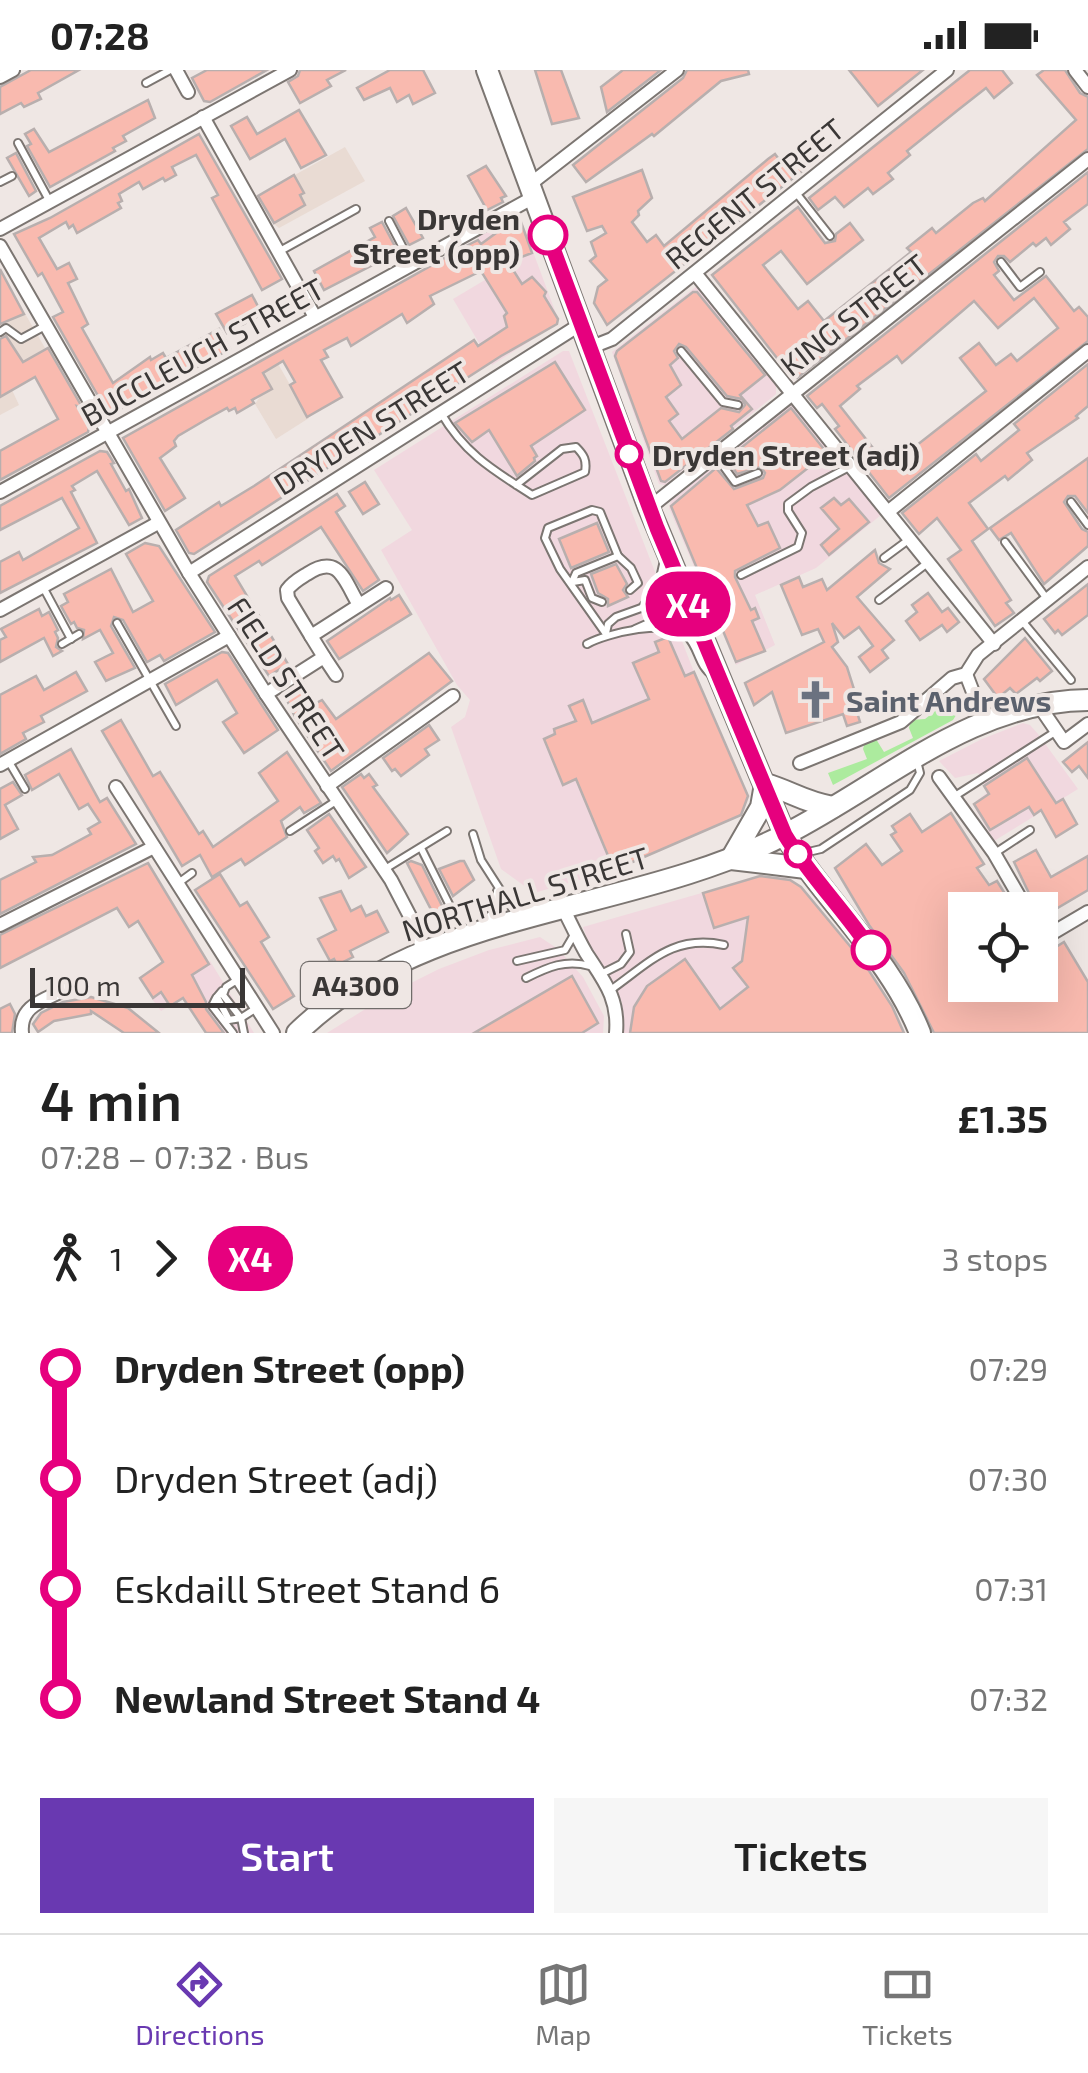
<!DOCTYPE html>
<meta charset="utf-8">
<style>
body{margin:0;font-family:"Exo 2",sans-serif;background:#f6f6f6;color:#222;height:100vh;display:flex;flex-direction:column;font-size:38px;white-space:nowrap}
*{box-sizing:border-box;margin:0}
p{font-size:32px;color:#767676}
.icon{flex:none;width:55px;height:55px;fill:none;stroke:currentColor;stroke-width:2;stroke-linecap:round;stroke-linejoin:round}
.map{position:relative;height:963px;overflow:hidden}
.side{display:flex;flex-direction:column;background:#fff;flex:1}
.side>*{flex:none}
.badge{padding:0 20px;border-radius:32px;font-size:35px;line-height:65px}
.tools{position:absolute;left:948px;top:822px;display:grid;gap:20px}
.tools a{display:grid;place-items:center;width:110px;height:110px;border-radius:0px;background:#fff;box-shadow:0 10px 40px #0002;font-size:50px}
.scale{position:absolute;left:30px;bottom:25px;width:215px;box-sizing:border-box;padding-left:10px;border:5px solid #3a3736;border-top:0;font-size:28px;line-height:35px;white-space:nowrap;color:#3a3736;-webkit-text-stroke:8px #efe7e4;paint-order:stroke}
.map>.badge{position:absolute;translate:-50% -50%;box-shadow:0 0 0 5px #fff}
.legs{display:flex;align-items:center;gap:15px;height:110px;padding:0 40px;font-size:32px}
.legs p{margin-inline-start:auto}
.overview{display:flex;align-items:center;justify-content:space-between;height:170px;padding:0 40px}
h1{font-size:55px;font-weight:600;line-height:75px}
.action{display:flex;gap:20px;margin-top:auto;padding:20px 40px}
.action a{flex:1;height:115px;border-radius:0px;background:#6939b1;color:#fff;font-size:40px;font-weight:600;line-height:115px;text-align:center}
.action a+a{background:#f6f6f6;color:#222}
ul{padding:0 40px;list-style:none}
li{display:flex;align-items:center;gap:35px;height:110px;font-size:38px}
li i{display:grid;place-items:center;width:15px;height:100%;margin:0 12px;background:currentColor}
li i::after{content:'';width:25px;height:25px;margin:-12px;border:8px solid;border-radius:50%;background:#fff}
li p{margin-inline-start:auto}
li:first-child i{background:linear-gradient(#0000 50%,currentColor 0)}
li:last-child i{background:linear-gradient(currentColor 50%,#0000 0)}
.status{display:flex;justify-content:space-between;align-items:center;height:70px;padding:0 50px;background:#fff;direction:ltr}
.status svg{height:28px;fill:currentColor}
.tabs{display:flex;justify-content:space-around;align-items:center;height:140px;border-top:2px solid #e0e0e0;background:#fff;font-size:28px;color:#767676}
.tabs a{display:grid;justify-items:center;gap:5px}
.tabs .on{color:#6939b1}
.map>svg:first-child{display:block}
.commercial{fill:#f1d8df}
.built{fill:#e9dbd3}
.green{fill:#aceb9e}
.building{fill:#f9baaf;stroke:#b8afae;stroke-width:2.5;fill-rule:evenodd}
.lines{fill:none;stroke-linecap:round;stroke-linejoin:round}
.service-casing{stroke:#7c7672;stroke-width:10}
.minor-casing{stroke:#7c7672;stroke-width:16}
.primary-casing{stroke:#7c7672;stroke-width:24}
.service{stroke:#fff;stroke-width:6}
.minor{stroke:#fff;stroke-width:12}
.primary{stroke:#fff;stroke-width:20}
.line-1-casing{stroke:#fff;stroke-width:22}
.line-1{stroke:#e6007e;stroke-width:15}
.stop-1-dot{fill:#fff;stroke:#e6007e;stroke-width:5}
.labels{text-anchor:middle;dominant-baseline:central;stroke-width:8;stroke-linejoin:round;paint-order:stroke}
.shield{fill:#efe7e4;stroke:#706c6a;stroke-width:2.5}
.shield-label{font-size:28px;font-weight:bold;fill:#3a3736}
.street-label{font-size:30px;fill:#3a3736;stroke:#efe7e4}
.stop-label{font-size:30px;font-weight:bold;fill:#3a3736;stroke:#efe7e4;text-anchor:end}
.worship-label{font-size:30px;font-weight:bold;fill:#5b616d;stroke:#efe7e4;text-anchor:start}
</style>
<div class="status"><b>07:28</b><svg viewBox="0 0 49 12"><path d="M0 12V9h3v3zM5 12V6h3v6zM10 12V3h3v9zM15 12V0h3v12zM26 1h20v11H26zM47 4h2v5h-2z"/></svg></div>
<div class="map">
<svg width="1088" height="963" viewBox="0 0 1088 963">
<rect width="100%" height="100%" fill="#efe7e4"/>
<g class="commercial">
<polygon points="519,144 558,249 557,254 492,295 453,229 510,195 488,185 478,167"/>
<polygon points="697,216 776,315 776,324 665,415 659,414 612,282"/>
<polygon points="563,281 569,281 694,602 748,726 741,744 614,800 534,823 501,799 451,657 465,647 470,630 457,615 381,480 412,460 374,400"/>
<polygon points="792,333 881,445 816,498 755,525 775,575 736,595 669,438 671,431"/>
<polygon points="1023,653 1030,655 1038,664 1078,719 994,771 976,740 976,731 988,722 978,703 955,708 939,691 982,669"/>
<polygon points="761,806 786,808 801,817 865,894 889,931 904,963 622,963 622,933 616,918 591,880 583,857"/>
<polygon points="540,867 558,879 583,907 604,946 603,963 327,963 391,923 439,899 489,880"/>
<polygon points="210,891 254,963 206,963 183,928 161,941 152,929"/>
</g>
<g class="built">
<polygon points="345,77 365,111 279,158 273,153 257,126"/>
<polygon points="13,223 45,278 23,292 32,309 12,320 19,335 0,345 0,229"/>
<polygon points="273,285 309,348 276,369 255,334 269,313 263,303"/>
</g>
<polygon class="green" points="956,625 960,629 958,642 953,650 833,715 828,703 867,689 863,679 865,672 876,669 884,682 913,668 909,658 911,650 925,649"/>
<g class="building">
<polygon points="31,0 79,0 38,23 41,29 24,37 21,33 0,44 0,17"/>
<polygon points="207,0 267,0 210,32 204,31 192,8"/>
<polygon points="300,0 346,0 327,10 331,16 300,33 288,12 298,6"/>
<polygon points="390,0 423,0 435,23 413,34 409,25 397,32 390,18 364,30 357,18"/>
<polygon points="535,0 561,0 579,48 552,54"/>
<polygon points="623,0 661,0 607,42 601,17"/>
<polygon points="687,0 748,0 749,4 721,11 654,66 652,64 586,112 573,95 683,8"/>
<polygon points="849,0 923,0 878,36"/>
<polygon points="970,0 1002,0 1012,13 994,28 986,18 958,40 907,81 910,85 888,103 893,109 873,124 868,118 844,137 835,127 818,140 809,128"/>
<polygon points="1044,0 1065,0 1080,23 1088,27 1088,79 797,308 791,306 712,205 798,137 825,173 835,171 836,164 850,153 863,170 807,214 781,181 763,195 798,239 808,231 824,251 911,182 907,178 932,158 936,163 973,133 983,128 985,131 994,123 1076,50 1037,5"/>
<polygon points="148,30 155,48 123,66 126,71 113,78 115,81 50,117 27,76 31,74 25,64 34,59 49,82"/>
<polygon points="299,40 326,85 301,98 285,69 250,89 231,56 247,47 257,64"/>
<polygon points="199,64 282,209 262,220 212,128 218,125 196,85 172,97 176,105 165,111 163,108 143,119 139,112 119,124 122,131 118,133 121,138 77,163 73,155 69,158 66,152 39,168 57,199 69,193 77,209 68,213 88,254 82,258 113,313 150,287 151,290 163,283 166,288 219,259 230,279 109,345 53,247 63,242 42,203 38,206 14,164 50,148"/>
<polygon points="813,68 825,83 607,255 594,233 598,217 607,210 590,191 596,186 591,172 606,163 602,156 587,161 573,127 642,100 652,128 638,141 639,145 632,152 647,172 656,165 664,176 768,89 775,84 781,92"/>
<polygon points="16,83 36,121 29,126 7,88"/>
<polygon points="486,96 506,126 501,128 503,132 487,140 468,106"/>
<path d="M1088,102V134L1064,152L1070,159L1051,175L1046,168L1036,176L1033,173L1010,192L1004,186H998L994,192L999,201L994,205L1014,230L1046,206L1074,241L1079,237L1088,247V271L889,428L835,359L839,356L822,334L817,338L807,326ZM1034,228L1058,258L1017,291L1011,284L996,295L979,273L960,288L986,321L912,379L908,373L884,392L840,336L860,319L857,316L897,286L902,293L974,231L998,258Z"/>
<polygon points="294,105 304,123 300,125 305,135 274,153 258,126"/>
<polygon points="406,138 423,168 409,175 393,146"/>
<polygon points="514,150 521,152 532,183 508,192 522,214 532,207 546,222 544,226 558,249 557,254 501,286 194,484 189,483 176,460 219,432 221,436 254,416 474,270 478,276 507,257 504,246 507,243 481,201 430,226 434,234 407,253 402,244 351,276 347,268 324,280 328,287 321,290 342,327 307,347 290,315 295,312 283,291 263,303 272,319 252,330 254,333 237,343 235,338 229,341 227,338 207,349 178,366 174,371 176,376 160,388 185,428 165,441 123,368 468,175 478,170 481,174"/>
<polygon points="382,152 398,182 324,220 314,201 375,167 370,158"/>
<polygon points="0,199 24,244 0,254"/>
<path d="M693,222H697L765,305L740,325L752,339L731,356L733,359L665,412L661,411L615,286L617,281ZM679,274L686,277L727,326L742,329L745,335L739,342L721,338L682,369L669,351L678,344L666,327L681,315L670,295L678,288L674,281Z"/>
<polygon points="252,225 262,244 227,263 216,244"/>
<polygon points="6,266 23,292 48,278 82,337 77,336 89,357 88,362 0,410 0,381 58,349 35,307 0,327 0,269"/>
<polygon points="555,292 585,340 531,376 537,386 534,388 535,391 517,406 489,360 472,372 455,353"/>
<polygon points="1088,294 1088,336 1076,346 1078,348 1027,383 1032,390 1008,410 1005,406 969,433 988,459 972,471 1011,530 1006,533 1014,543 995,556 948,489 961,480 937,448 919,464 902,443 976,384 981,391 1019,360 1014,354"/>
<polygon points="791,338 827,383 780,420 747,435 758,456 768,452 780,478 735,501 735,507 751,540 755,538 759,548 752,551 765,581 736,592 671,436 716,398 734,419 763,408 765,403 761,397 737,404 727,389"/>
<polygon points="100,381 107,382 114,393 111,394 126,421 129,419 142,448 129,455 97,401 72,416 75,420 71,422 97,473 0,523 0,492 19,482 23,490 79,458 62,428 0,460 0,436"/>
<polygon points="1088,388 1088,443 1075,426 1068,426 1064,432 1082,459 1088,462 1088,476 1044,514 1011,463 999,470 990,458"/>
<polygon points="365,412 379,434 363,444 349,422"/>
<polygon points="337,424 345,436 336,442 379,510 363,521 321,457 262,495 259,491 235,506 288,594 269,606 207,512 209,506"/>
<polygon points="834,428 841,435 849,429 869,452 829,485 821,475 839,459 821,438"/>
<polygon points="597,453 609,482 571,498 559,469"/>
<polygon points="145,473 159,476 215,562 164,591 160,585 147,592 123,550 114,547 111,556 135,598 106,611 95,592 113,583 100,560 83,569 84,560 77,558 74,552 71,554 61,536 68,532 64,524 111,499 133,542 153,531 126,484"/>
<polygon points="875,480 879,493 890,499 857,527 894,570 882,580 888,588 870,602 859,587 873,576 859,557 844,568 832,553 838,572 832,577 847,597 860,638 856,639 860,652 847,656 843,644 786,663 772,622 754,635 745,613 824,572 818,559 802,565 781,515 799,507 803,517 822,509 827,520"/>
<polygon points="616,494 627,514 623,520 628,527 608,536 608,529 598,523 591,504"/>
<polygon points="1088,514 1088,545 1062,565 1058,560 1055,563 1044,549"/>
<polygon points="928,523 942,542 948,538 959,552 947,562 942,555 920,570 906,551 917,542 912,535"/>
<polygon points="399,525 411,544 339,589 327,571 390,528 391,530"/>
<polygon points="39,539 42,546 49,542 58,560 55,562 58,568 56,577 62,581 53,586 44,568 0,592 0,570 6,567 1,559"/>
<polygon points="668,567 685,606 694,602 748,726 741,745 614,800 576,709 563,715 544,669 555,664 554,659 576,651 569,636 583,630 592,653 649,629 633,593 659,582 655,572"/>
<polygon points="1025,568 1052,601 1040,611 1037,608 1016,624 1010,618 998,628 984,609"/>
<polygon points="222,582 228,583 278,660 244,683 223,652 237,643 217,610 176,635 165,614"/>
<polygon points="429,583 452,611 331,701 295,647 284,624 303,612 316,633 322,630 336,649"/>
<polygon points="76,602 87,621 41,646 44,652 23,663 26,669 0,684 0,625 36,606 44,620"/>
<polygon points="121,650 153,706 160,702 199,764 203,761 213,777 278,731 259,703 287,682 321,733 304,743 300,737 281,751 287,767 245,795 241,789 212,807 200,785 182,796 102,661"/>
<polygon points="429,655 439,670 425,679 429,685 401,706 395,699 392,701 383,688"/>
<polygon points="1088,672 1088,708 1079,696 1072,702 1063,692"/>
<polygon points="71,679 100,732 107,728 136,774 0,844 0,810 36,792 33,787 52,785 91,764 88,759 100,752 88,734 79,739 59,704 32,720 25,705"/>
<polygon points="1027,688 1056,733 1063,729 1077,754 1056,767 1041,740 1034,745 1029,737 990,760 974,734 989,724 984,716"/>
<polygon points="361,704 364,708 369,704 377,715 373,717 408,764 387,783 342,717"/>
<polygon points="13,712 22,725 5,735 18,759 0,769 0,719"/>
<polygon points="951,743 984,794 977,798 989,815 997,811 1015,840 965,840 965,849 954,857 963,871 955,877 965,892 965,915 1040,915 1040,887 1064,872 1088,912 1088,963 934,963 904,903 869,855 835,798 866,774 882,795 902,781 891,765 896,762 892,756 910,744 922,762"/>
<polygon points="329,744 366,797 349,808 339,789 336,791 333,786 323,793 315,781 319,778 307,760"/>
<polygon points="1036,780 1051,807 1088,786 1088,820 1044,846 1037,840 1014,792"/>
<polygon points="411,791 422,795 447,846 437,851 407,793"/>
<polygon points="460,791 464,791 474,810 453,826 439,799"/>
<polygon points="148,793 209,894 192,905 206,932 206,939 224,963 206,963 183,928 170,936 161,922 153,928 140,908 163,892 138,851 129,857 117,838 0,898 0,865"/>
<polygon points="220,804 240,836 247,832 269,867 261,872 294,926 273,939 195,820"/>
<polygon points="760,806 790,810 801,817 864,893 892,936 904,963 630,963 634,937 647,916 685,889 720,939 748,917 733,898 742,891 748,847 714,858 703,823"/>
<polygon points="341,821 351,841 361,836 366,846 377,841 388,862 350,881 353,887 337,895 334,889 330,891 318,869 336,860 320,828"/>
<polygon points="572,906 598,953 582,963 474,963"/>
<polygon points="91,927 128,938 159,963 124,963 91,941 91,944 54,951 38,962 33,954 41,943 63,932"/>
<polygon points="10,934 15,944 12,963 0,963 0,939"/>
</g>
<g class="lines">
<defs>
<g id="service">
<polyline points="146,13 170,0"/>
<polyline points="18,73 50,132"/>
<polyline points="0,112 12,106"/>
<polyline points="797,124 830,166"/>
<polyline points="389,151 411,193"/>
<polyline points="280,181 356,139"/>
<polyline points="1001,192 1020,217 1040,202"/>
<polyline points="0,262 6,258 21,269 45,256"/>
<polyline points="681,281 723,332 738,335"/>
<path d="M441,343C465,384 493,400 532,425L585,402C587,390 584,385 576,377L562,379L516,415"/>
<polyline points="716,386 735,412 758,403"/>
<polyline points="1071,432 1088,455"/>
<polyline points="1005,472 1047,529"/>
<polyline points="618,486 631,498 638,513 630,520"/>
<polyline points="884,488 911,468"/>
<polyline points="741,505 798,477 802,463 788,441 788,434 811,417 849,397"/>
<polyline points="572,512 576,503 618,486 600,442 592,440 548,458 545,468 560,499 606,564"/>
<polyline points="573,512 585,510 592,528 602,532"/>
<polyline points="43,517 71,569"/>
<polyline points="879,530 930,491"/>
<polyline points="643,536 658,517 664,490"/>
<polyline points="1023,552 1071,610"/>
<polyline points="117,553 176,656"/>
<polyline points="635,559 687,536"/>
<polyline points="606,563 608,554 616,547 680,524"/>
<polyline points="62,574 79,564"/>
<path d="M587,574C607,563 670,548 687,566C699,578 698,596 713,606"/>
<polyline points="9,692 25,719"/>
<polyline points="955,726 1055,662"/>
<polyline points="290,761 336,731"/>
<polyline points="473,764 481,790 517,846"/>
<polyline points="421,778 455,846"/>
<polyline points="804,783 821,779 910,720 920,703 917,691"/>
<polyline points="995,783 1030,760"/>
<polyline points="385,799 447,761"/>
<polyline points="177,814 192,803"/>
<polyline points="483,852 497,839 497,821"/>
<polyline points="517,891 565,880 575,863"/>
<polyline points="601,904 621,894 630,882 626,864"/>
<path d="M526,908C548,897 566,889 590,896"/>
<polyline points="237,910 226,917 223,925 241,948 255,939"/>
<path d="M612,919C650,892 674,864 724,875"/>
<polyline points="222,921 217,927 229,950 241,948 244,963"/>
<polyline points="216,928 212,936 233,963"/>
</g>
<g id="minor">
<polyline points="176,0 188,22"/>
<polyline points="1075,0 1088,17"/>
<polyline points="0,7 13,0"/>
<polyline points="203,47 315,247"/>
<polyline points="529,115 677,0"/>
<polyline points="0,159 290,0"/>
<polyline points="0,176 189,503 266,624 391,810 415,856 423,881"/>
<polyline points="695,203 994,574"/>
<polyline points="589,278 612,269 947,0"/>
<polyline points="0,422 534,127"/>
<polyline points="649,438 1088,89"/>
<polyline points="889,441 1088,281"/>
<polyline points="189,503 581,254"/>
<polyline points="0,540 158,453"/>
<path d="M311,566L288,528L287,520C293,512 299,509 307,504C339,483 344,510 359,535"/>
<polyline points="324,587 336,605"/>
<polyline points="966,604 984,651"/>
<polyline points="266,624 324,587 311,566 386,518"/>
<polyline points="1038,634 1064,672 1088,654"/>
<polyline points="800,693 901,652 952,608 966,604 978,585 1088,497"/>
<polyline points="0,695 229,566"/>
<polyline points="939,707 994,783 1027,840"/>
<polyline points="327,716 453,626"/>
<polyline points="116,717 273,963"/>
<path d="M564,840C571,854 578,869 586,883C604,911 619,928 616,963"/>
<polyline points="0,855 154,777"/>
<polyline points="1040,861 1044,868 1088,842"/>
<path d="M22,963C19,935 45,930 66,919"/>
</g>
<g id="primary">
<path d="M487,0L649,438L785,765C826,833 890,887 920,963"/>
<path d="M765,714C791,721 803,732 833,737"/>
<polyline points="731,789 761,737 765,714"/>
<polyline points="731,789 806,798"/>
<path d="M297,963C426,836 630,845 786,764C884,714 972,631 1088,630"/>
</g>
</defs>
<use href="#service" class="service-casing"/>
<use href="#minor" class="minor-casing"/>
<use href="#primary" class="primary-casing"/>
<use href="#service" class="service"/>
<use href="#minor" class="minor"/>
<use href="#primary" class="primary"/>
</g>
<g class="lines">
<defs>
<path id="line-1" d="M548,165L657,458L785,765C810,806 844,840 871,880"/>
</defs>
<use href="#line-1" class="line-1-casing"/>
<use href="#line-1" class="line-1"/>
</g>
<defs>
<symbol id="church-bare" viewBox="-9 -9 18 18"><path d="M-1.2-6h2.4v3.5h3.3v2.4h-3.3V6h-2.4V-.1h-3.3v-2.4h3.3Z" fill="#6b7280" stroke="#efe7e4" stroke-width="2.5" paint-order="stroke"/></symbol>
</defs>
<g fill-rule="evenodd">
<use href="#church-bare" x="788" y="602" width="55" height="55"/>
</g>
<g class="stop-1-dot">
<circle cx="548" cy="165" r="18"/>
<circle cx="629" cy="384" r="12"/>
<circle cx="798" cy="784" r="12"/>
<circle cx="871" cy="880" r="18"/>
</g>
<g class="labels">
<rect class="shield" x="301" y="892" width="110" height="46" rx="8"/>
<g class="shield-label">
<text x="356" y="915">A4300</text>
</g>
<g class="street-label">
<text transform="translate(754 123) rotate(-39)">REGENT STREET</text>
<text transform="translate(853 244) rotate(-38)">KING STREET</text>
<text transform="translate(202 281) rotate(-29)">BUCCLEUCH STREET</text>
<text transform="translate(371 357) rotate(-32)">DRYDEN STREET</text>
<text transform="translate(287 608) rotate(57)">FIELD STREET</text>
<text transform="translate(525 823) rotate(-17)">NORTHALL STREET</text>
</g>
<g class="stop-label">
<text x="520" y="148">Dryden<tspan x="520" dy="34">Street (opp)</tspan></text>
<text x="652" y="384" text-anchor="start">Dryden Street (adj)</text>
</g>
<g class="worship-label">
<text x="846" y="630">Saint Andrews</text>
</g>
</g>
</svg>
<div class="tools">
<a><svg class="icon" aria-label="locate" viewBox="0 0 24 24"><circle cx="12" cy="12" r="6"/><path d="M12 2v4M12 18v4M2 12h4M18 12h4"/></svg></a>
</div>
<div class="scale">100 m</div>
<b class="badge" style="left:688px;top:534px;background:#e6007e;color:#fff">X4</b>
</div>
<section class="side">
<div class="overview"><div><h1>4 min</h1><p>07:28 – 07:32 · Bus</p></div><b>£1.35</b></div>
<div class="legs"><svg class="icon" aria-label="walk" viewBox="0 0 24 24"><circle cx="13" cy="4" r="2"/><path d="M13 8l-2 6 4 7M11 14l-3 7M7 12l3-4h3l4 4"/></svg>1<svg class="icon" aria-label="forward" viewBox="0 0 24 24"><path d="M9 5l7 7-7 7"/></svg><b class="badge" style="background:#e6007e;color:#fff">X4</b><p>3 stops</p></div>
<ul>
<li><i style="color:#e6007e"></i><b>Dryden Street (opp)</b><p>07:29</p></li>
<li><i style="color:#e6007e"></i><span>Dryden Street (adj)</span><p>07:30</p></li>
<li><i style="color:#e6007e"></i><span>Eskdaill Street Stand 6</span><p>07:31</p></li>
<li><i style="color:#e6007e"></i><b>Newland Street Stand 4</b><p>07:32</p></li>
</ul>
<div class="action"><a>Start</a><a>Tickets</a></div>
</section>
<nav class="tabs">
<a class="on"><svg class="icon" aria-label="directions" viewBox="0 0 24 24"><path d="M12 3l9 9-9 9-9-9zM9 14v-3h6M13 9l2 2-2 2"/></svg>Directions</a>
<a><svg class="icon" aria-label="map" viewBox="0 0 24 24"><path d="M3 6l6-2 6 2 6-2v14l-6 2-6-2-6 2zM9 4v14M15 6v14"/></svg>Map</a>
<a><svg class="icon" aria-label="tickets" viewBox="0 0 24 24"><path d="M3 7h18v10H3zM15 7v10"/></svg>Tickets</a>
</nav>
